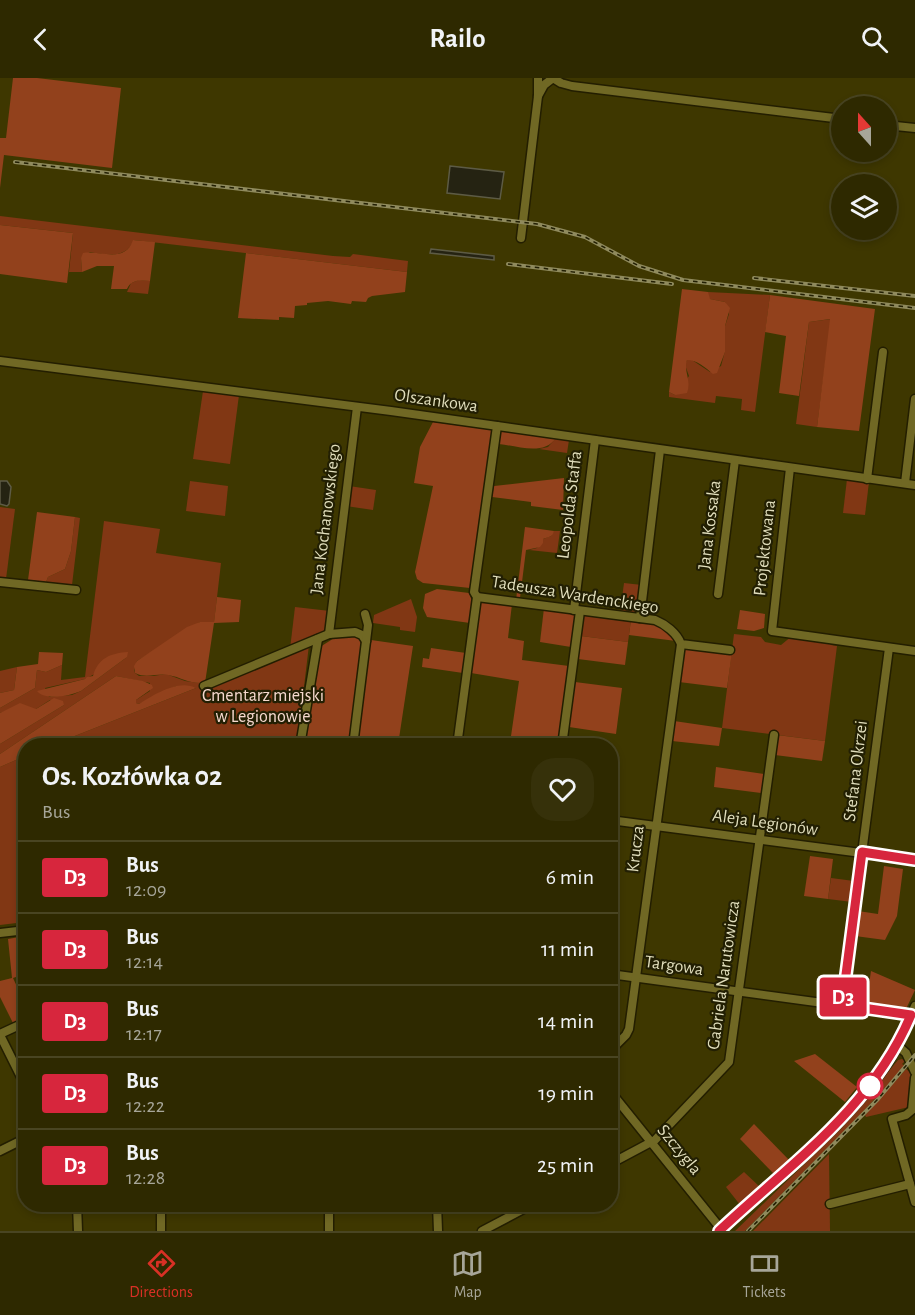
<!DOCTYPE html>
<meta charset="utf-8">
<style>
body{margin:0;font-family:"Alegreya Sans",sans-serif;background:#36310a;color:#f1f3f6;height:100vh;display:flex;flex-direction:column;font-size:22px;white-space:nowrap}
*{box-sizing:border-box;margin:0}
p{font-size:20px;color:#a7a699}
.icon{flex:none;width:33px;height:33px;fill:none;stroke:currentColor;stroke-width:2;stroke-linecap:round;stroke-linejoin:round}
.map{position:relative;flex:1;overflow:hidden}
.sheet{position:absolute;left:18px;top:660px;width:600px;height:474px;display:flex;flex-direction:column;background:#2e2900;border-radius:24px;box-shadow:0 3px 9px #0003,0 0 0 2px #494522}
.sheet>*{flex:none}
.badge{padding:0 12px;border-radius:4px;font-size:21px;line-height:39px}
.needle{width:39px;rotate:339deg}
.tools{position:absolute;left:831px;top:18px;display:grid;gap:12px}
.tools a{display:grid;place-items:center;width:66px;height:66px;border-radius:50%;background:#2e2900;box-shadow:0 3px 9px #0003,0 0 0 2px #494522;font-size:30px}
.map>.badge{position:absolute;translate:-50% -50%;box-shadow:0 0 0 3px #fff}
.round{display:grid;place-items:center;flex:none;width:63px;height:63px;border-radius:24px;background:#36310a}
.overview{display:flex;align-items:center;justify-content:space-between;height:102px;padding:0 24px}
h1{font-size:28px;font-weight:600;line-height:45px}
ul{padding:0;list-style:none}
li{display:flex;align-items:center;gap:18px;height:72px;padding:0 24px;border-top:2px solid #494522}
li div{flex:1}
li b{display:block;font-size:22px}
li em{font-style:normal}
li .badge{min-width:66px;font-weight:700;text-align:center}
header{display:flex;justify-content:space-between;align-items:center;height:78px;padding:0 24px;background:#2e2900;font-size:27px;font-weight:600}
.dock{display:flex;justify-content:space-around;align-items:center;height:84px;border-top:2px solid #494522;background:#2e2900;font-size:16px;color:#a7a699}
.dock a{display:grid;justify-items:center;gap:3px}
.dock .on{color:#d93025}
.map>svg:first-child{display:block}
.green{fill:#813714;fill-rule:evenodd}
.forest{fill:#92411c}
.water{fill:#252312;stroke:#5d5b45;stroke-width:1.5}
.lines{fill:none;stroke-linecap:round;stroke-linejoin:round}
.minor-casing{stroke:#231e00;stroke-width:11}
.minor{stroke:#706824;stroke-width:8}
.rail-casing{stroke:#8f8a5d;stroke-width:4}
.rail{stroke:#221f03;stroke-width:1.5;stroke-dasharray:4.5;stroke-linecap:butt}
.line-casing{stroke:#fff;stroke-width:14}
.line{stroke:#d7263d;stroke-width:9}
.stop-dot{fill:#fff;stroke:#d7263d;stroke-width:3}
.labels{text-anchor:middle;dominant-baseline:central;stroke-width:4.5;stroke-linejoin:round;paint-order:stroke}
.street-label{font-size:18px;fill:#e1debc;stroke:#221f03}
.park-label{font-size:18px;fill:#f6d9ce;stroke:#221f03}
</style>
<header><svg class="icon" aria-label="back" viewBox="0 0 24 24"><path d="M15 5l-7 7 7 7"/></svg>Railo<svg class="icon" aria-label="search" viewBox="0 0 24 24"><circle cx="10" cy="10" r="6"/><path d="M15 15l6 6"/></svg></header>
<div class="map">
<svg width="915" height="1153" viewBox="0 0 915 1153">
<rect width="100%" height="100%" fill="#3e3700"/>
<g class="green">
<path d="M0,138L333,178L350,179L353,176L408,183L407,194L134,162C126,181 107,177 90,174L81,180L82,194H69L73,155L0,147Z"/>
<polygon points="139,202 150,203 148,216 127,214 131,205"/>
<polygon points="708,214 770,217 755,334 741,332 742,321 716,318 715,325 669,319 669,314 675,317 689,298 685,287 687,282 692,282 710,294 721,288 725,273 725,248 729,236 725,224 710,221 708,220"/>
<polygon points="831,241 817,349 796,346 809,244"/>
<polygon points="203,313 239,317 230,386 193,381"/>
<polygon points="556,360 569,362 567,375 539,371 548,369"/>
<polygon points="847,401 869,404 865,437 843,435"/>
<polygon points="190,403 228,408 225,438 186,433"/>
<polygon points="349,408 376,412 373,432 346,428"/>
<polygon points="0,429 15,431 6,501 0,500"/>
<polygon points="75,439 80,440 72,507 46,504 48,499 65,491 71,473"/>
<path d="M104,443L160,451L156,475L221,485L214,545L200,544L137,583L134,592L135,595L139,598H153L166,596L185,603L199,605L309,567L297,667H52L196,610L176,608L139,626L136,625V622L150,613V605L116,598L0,676V666L64,627L50,622L36,631L6,633L0,635V630L35,610L37,592L46,594L62,587L61,602L85,599ZM127,579L81,613L72,617L49,619L45,610L85,601Z"/>
<polygon points="554,453 560,453 557,475 529,472 537,470 543,461 551,458"/>
<polygon points="624,505 642,507 639,537 620,535"/>
<polygon points="411,521 417,539 415,554 400,552 400,549 373,545 374,537"/>
<polygon points="295,529 330,533 327,556 290,571"/>
<polygon points="588,536 631,542 628,564 581,558 583,539"/>
<polygon points="734,556 761,559 765,564 781,567 792,558 827,563 831,567 837,568 825,663 722,650"/>
<polygon points="17,589 14,612 0,615 0,593"/>
<polygon points="25,678 25,844 0,847 0,689"/>
<polygon points="831,800 854,803 852,824 828,821"/>
<polygon points="902,981 905,983 902,986 905,988 860,1037 745,1153 735,1153 841,1051 898,982"/>
<polygon points="906,991 911,995 909,1029 866,1039 865,1037"/>
<polygon points="829,1076 830,1153 753,1153"/>
<polygon points="744,1094 761,1110 741,1128 726,1109"/>
</g>
<g class="forest">
<polygon points="13,0 37,0 121,10 112,90 4,77 0,110 0,60 6,60"/>
<polygon points="0,147 73,155 67,205 0,196"/>
<path d="M133,162L155,164L150,203C141,202 131,201 127,211H111L114,188H97L82,194L81,180L83,175C100,172 125,186 133,162Z"/>
<polygon points="246,175 407,194 405,214 372,218 368,220 366,224 352,223 351,226 328,223 307,225 307,227 295,228 294,240 279,239 279,242 238,240"/>
<path d="M682,211L708,214L710,221L725,224L730,230L725,248V274L717,295L713,296C706,290 697,282 687,282C683,292 692,303 687,315L675,317L669,314Z"/>
<polygon points="770,217 875,231 859,353 817,349 830,241 809,244 799,318 779,315 786,258 765,254"/>
<polygon points="433,344 492,352 470,510 423,505 417,501 415,494 433,408 414,405 420,369"/>
<path d="M501,353L556,360C544,378 518,368 499,366Z"/>
<polygon points="564,400 563,432 531,428 531,424 492,419 494,408"/>
<polygon points="37,434 75,439 71,473 65,491 48,499 46,504 28,502"/>
<path d="M525,449L554,453C553,459 548,459 543,461V465L540,469L526,472L520,520L522,522H516Z"/>
<polygon points="437,511 469,515 472,523 470,545 427,539 423,530 425,516"/>
<path d="M217,519L241,522L239,544L214,545L205,605C187,606 182,599 168,597C157,595 146,601 135,595L134,588L137,583L187,549L200,544H214Z"/>
<polygon points="484,522 512,526 508,560 524,563 522,582 569,588 559,663 511,658 519,603 471,595 481,525"/>
<polygon points="544,530 572,534 575,538 571,569 540,564"/>
<polygon points="740,532 765,536 764,550 754,553 737,551"/>
<polygon points="631,542 658,545 676,563 629,557"/>
<polygon points="339,557 352,557 363,561 349,667 305,668 306,648 320,569"/>
<polygon points="581,558 628,564 625,587 578,581"/>
<polygon points="371,562 413,568 398,667 358,661"/>
<polygon points="684,569 732,574 727,610 679,604"/>
<polygon points="431,570 466,575 463,595 422,589 423,580 429,581"/>
<polygon points="39,574 63,575 62,587 46,594 37,592 35,610 0,630 0,615 14,612 17,589 38,586"/>
<path d="M128,574L127,579L81,613C70,618 45,623 37,613L85,601L87,599L93,598C98,580 111,575 128,574Z"/>
<path d="M116,598L143,603L152,607L153,610L136,622V625L139,626C154,617 178,601 196,610L52,667L26,668L25,678L0,689V676Z"/>
<polygon points="575,604 622,610 616,656 569,649"/>
<polygon points="54,620 63,623 64,627 0,666 0,635 20,625 36,631"/>
<polygon points="674,643 722,650 719,668 672,663"/>
<polygon points="777,657 825,663 822,683 775,677"/>
<polygon points="716,689 764,696 761,715 714,709"/>
<polygon points="810,778 833,781 828,821 804,818"/>
<polygon points="884,788 903,791 897,838 885,862 855,858 858,833 878,836"/>
<polygon points="25,858 25,896 13,900 25,926 25,939 13,945 0,919 0,903 12,900 8,861"/>
<polygon points="871,893 915,912 906,931 866,927"/>
<polygon points="815,976 857,1009 845,1024 794,983"/>
<polygon points="754,1046 790,1083 775,1097 740,1061"/>
</g>
<g class="water">
<polygon points="450,88 504,94 500,121 447,115"/>
<polygon points="431,171 494,178 494,182 430,175"/>
<polygon points="0,403 7,403 11,409 9,426 7,428 0,426"/>
</g>
<g class="lines">
<defs>
<g id="minor">
<polyline points="553,0 561,5 572,8 842,41"/>
<polyline points="538,18 544,7 553,0"/>
<polyline points="886,47 915,50"/>
<polyline points="521,160 538,18 538,0"/>
<polyline points="0,283 391,333 915,407"/>
<polyline points="790,390 772,553 915,573"/>
<polyline points="867,401 883,274"/>
<polyline points="905,405 915,321"/>
<polyline points="0,504 76,512"/>
<polyline points="718,516 735,382"/>
<path d="M477,519L655,542C665,546 677,555 681,566L730,572"/>
<polyline points="574,532 595,362"/>
<polyline points="640,540 660,372"/>
<polyline points="329,556 357,329"/>
<polyline points="204,608 329,556 355,554 362,557 366,563"/>
<polyline points="300,668 318,561"/>
<polyline points="353,668 368,547 365,536"/>
<polyline points="457,668 477,519 474,514 497,348"/>
<polyline points="562,668 580,533"/>
<polyline points="610,742 915,782"/>
<polyline points="0,855 26,852"/>
<polyline points="610,896 911,937"/>
<polyline points="842,927 889,570"/>
<polyline points="0,956 26,944"/>
<polyline points="0,957 26,1009"/>
<polyline points="898,968 906,975 915,994"/>
<polyline points="610,973 626,957 629,951 681,566"/>
<polyline points="915,1000 912,1032 906,1037 892,1041 915,1124"/>
<polyline points="610,1013 721,1151"/>
<polyline points="0,1073 26,1060"/>
<polyline points="610,1086 655,1062 729,984 774,657"/>
<polyline points="77,1126 78,1153"/>
<polyline points="161,1126 161,1153"/>
<polyline points="329,1126 329,1153"/>
<polyline points="437,1126 438,1153"/>
<polyline points="830,1126 910,1106"/>
<polyline points="482,1153 533,1126"/>
<path d="M719,1153C778,1098 849,1048 892,978C901,962 908,945 915,928"/>
</g>
</defs>
<use href="#minor" class="minor-casing"/>
<use href="#minor" class="minor"/>
<defs>
<g id="rail">
<polyline points="15,84 537,146 585,159 639,188 683,202 915,230"/>
<polyline points="508,186 672,206"/>
<polyline points="754,200 915,218"/>
<polyline points="748,1153 878,1021 915,977"/>
</g>
</defs>
<use href="#rail" class="rail-casing"/>
<use href="#rail" class="rail"/>
</g>
<g class="lines">
<defs>
<path id="line" d="M719,1153C790,1086 872,1030 911,937L842,927L862,774L915,782"/>
</defs>
<use href="#line" class="line-casing"/>
<use href="#line" class="line"/>
</g>
<circle class="stop-dot" cx="870" cy="1008" r="12"/>
<g class="labels">
<g class="street-label">
<text transform="translate(436 323) rotate(8)">Olszankowa</text>
<text transform="translate(570 427) rotate(-83)">Leopolda Staffa</text>
<text transform="translate(326 441) rotate(-83)">Jana Kochanowskiego</text>
<text transform="translate(710 447) rotate(-83)">Jana Kossaka</text>
<text transform="translate(765 470) rotate(-84)">Projektowana</text>
<text transform="translate(575 517) rotate(9)">Tadeusza Wardenckiego</text>
<text transform="translate(856 693) rotate(-83)">Stefana Okrzei</text>
<text transform="translate(765 745) rotate(8)">Aleja Legionów</text>
<text transform="translate(636 771) rotate(-83)">Krucza</text>
<text transform="translate(674 888) rotate(8)">Targowa</text>
<text transform="translate(724 897) rotate(-82)">Gabriela Narutowicza</text>
<text transform="translate(679 1072) rotate(51)">Szczygla</text>
</g>
<g class="park-label">
<text x="263" y="618">Cmentarz miejski<tspan x="263" dy="21">w Legionowie</tspan></text>
</g>
</g>
</svg>
<div class="tools">
<a><svg class="needle" viewBox="-14 -14 28 28"><path d="M0-13l5 13h-10z" fill="#e53935"/><path d="M0 13l5-13h-10z" fill="#a7a699"/></svg></a>
<a><svg class="icon" aria-label="layers" viewBox="0 0 24 24"><path d="M12 4l9 5-9 5-9-5zM3 14l9 5 9-5"/></svg></a>
</div>
<b class="badge" style="left:843px;top:919px;background:#d7263d;color:#fff">D3</b>
<section class="sheet">
<div class="overview"><div><h1>Os. Kozłówka 02</h1><p>Bus</p></div><a class="round"><svg class="icon" aria-label="heart" viewBox="0 0 24 24"><path d="M12 20l-8-8c-3-5 5-10 8-4 3-6 11-1 8 4z"/></svg></a></div>
<ul>
<li><span class="badge" style="background:#d7263d;color:#fff">D3</span><div><b>Bus</b><p>12:09</p></div><em>6 min</em></li>
<li><span class="badge" style="background:#d7263d;color:#fff">D3</span><div><b>Bus</b><p>12:14</p></div><em>11 min</em></li>
<li><span class="badge" style="background:#d7263d;color:#fff">D3</span><div><b>Bus</b><p>12:17</p></div><em>14 min</em></li>
<li><span class="badge" style="background:#d7263d;color:#fff">D3</span><div><b>Bus</b><p>12:22</p></div><em>19 min</em></li>
<li><span class="badge" style="background:#d7263d;color:#fff">D3</span><div><b>Bus</b><p>12:28</p></div><em>25 min</em></li>
</ul>
</section>
</div>
<nav class="dock">
<a class="on"><svg class="icon" aria-label="directions" viewBox="0 0 24 24"><path d="M12 3l9 9-9 9-9-9zM9 14v-3h6M13 9l2 2-2 2"/></svg>Directions</a>
<a><svg class="icon" aria-label="map" viewBox="0 0 24 24"><path d="M3 6l6-2 6 2 6-2v14l-6 2-6-2-6 2zM9 4v14M15 6v14"/></svg>Map</a>
<a><svg class="icon" aria-label="tickets" viewBox="0 0 24 24"><path d="M3 7h18v10H3zM15 7v10"/></svg>Tickets</a>
</nav>
